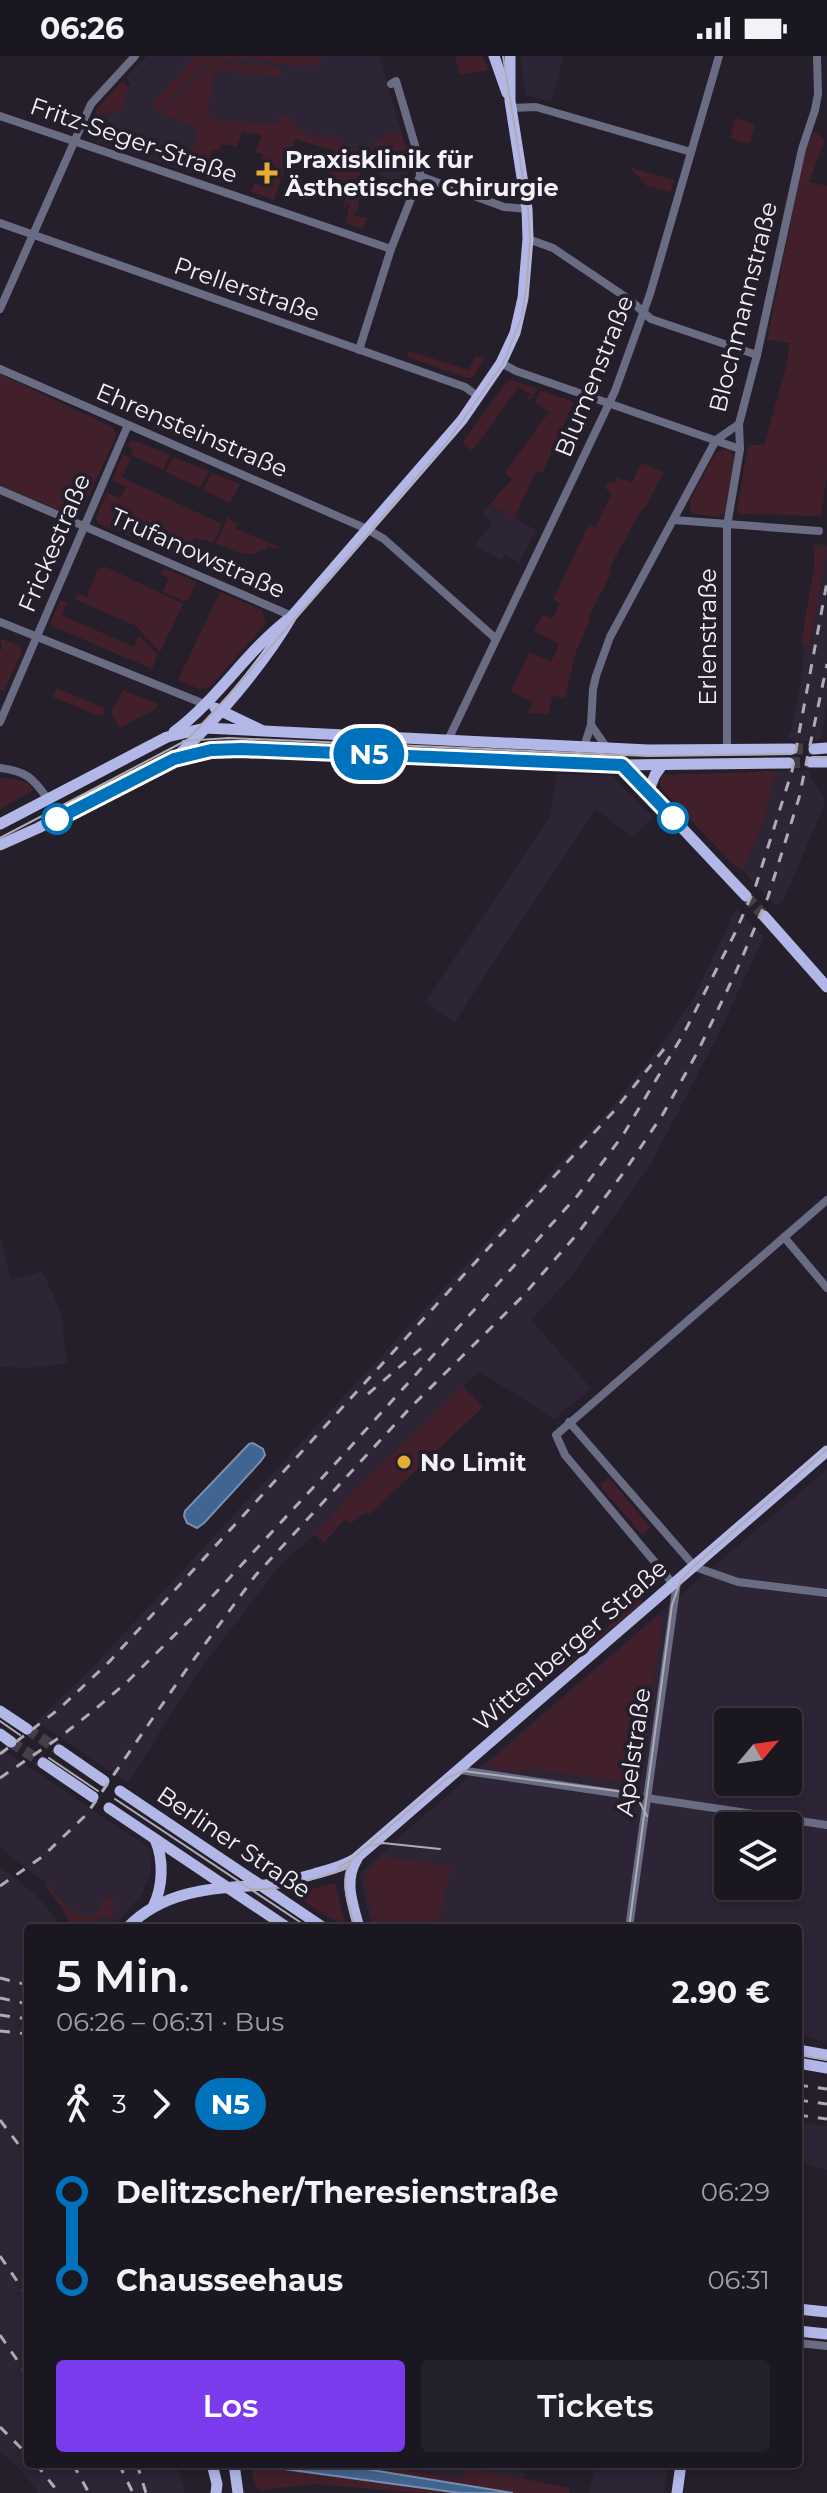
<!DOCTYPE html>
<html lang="de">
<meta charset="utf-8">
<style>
body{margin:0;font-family:Montserrat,sans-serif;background:#242029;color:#f1f3f6;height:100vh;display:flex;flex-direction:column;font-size:30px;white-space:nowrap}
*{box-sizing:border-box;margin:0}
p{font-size:26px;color:#a09fa5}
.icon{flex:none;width:44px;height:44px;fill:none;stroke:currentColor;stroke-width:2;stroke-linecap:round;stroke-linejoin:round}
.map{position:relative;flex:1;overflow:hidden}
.drawer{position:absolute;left:24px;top:1868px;width:778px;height:544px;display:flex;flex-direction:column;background:#1b1720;border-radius:8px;box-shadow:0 4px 12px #0003,0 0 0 2px #39363e}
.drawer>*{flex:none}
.badge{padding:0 16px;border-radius:26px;font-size:28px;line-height:52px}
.needle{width:52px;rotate:61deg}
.fabs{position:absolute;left:714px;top:1652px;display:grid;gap:16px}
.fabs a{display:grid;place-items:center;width:88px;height:88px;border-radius:8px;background:#1b1720;box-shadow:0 4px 12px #0003,0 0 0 2px #39363e;font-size:40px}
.map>.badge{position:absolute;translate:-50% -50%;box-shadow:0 0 0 4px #fff}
.legs{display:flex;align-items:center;gap:12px;height:88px;padding:0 32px;font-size:26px}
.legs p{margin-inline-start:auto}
.head{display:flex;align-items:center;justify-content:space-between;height:136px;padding:0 32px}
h1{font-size:44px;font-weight:600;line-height:60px}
.cta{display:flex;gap:16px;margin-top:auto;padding:16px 32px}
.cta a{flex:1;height:92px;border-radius:8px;background:#7c3aed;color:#fff;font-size:32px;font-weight:600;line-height:92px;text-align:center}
.cta a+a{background:#242029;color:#f1f3f6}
ul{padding:0 32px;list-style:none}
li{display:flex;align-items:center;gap:28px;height:88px;font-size:30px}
li i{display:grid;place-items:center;width:12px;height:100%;margin:0 10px;background:currentColor}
li i::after{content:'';width:20px;height:20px;margin:-10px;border:6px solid;border-radius:50%;background:#1b1720}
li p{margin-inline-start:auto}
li:first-child i{background:linear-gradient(#0000 50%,currentColor 0)}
li:last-child i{background:linear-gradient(currentColor 50%,#0000 0)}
.status{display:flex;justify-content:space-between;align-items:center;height:56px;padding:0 40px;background:#1b1720;direction:ltr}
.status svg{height:22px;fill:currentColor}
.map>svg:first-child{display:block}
.built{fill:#2d2435;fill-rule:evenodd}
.green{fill:#41202b}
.water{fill:#416591;stroke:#778fb0;stroke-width:2}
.pier{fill:#241f2a}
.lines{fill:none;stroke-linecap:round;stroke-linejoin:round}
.major-tunnel{stroke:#433e49;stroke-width:11;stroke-dasharray:11 5.5;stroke-linecap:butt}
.minor{stroke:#696c83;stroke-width:8}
.major{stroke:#b3b7e8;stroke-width:11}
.tram{stroke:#afabb4;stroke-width:2}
.rail{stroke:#afabb4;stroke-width:3;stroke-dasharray:10 10;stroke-linecap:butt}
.line-1-casing{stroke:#fff;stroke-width:18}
.line-1{stroke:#0072bc;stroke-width:12}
.poi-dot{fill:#e6ac36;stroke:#241f2a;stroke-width:3}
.stop-1-dot{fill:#fff;stroke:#0072bc;stroke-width:4}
.labels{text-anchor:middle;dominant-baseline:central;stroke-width:8;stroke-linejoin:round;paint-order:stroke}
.street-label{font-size:24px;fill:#f4f1f9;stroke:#241f2a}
.poi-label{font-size:24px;font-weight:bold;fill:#f4f1f9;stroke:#241f2a;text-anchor:start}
</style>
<div class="status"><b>06:26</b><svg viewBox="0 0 49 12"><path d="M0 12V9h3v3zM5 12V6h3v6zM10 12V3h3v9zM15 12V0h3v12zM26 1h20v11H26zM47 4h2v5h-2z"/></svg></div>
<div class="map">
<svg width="827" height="2437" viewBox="0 0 827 2437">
<rect width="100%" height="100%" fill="#241f2a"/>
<g class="built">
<polygon points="147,0 379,0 411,109 405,129 369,115 364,103 291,82 206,72 191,117 90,84 86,79 97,53 122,25 128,31 131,28 126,21"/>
<polygon points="520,0 564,0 551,46 526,39"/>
<polygon points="490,448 536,474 519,507 505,499 501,504 475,489 492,467 482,458"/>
<polygon points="814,488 827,489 827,647 821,682 817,685 792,685 792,683 787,683 791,675 801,624 804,598 801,587 814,513"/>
<polygon points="811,714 810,720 826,744 784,844 776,850 743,815 763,766 776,715"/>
<polygon points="557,718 613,720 654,762 633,781 595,753 455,966 425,946 550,760"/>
<polygon points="736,852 764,881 717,981 651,1108 571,1221 531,1264 591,1332 555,1363 480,1316 463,1330 351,1438 315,1479 282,1507 198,1616 128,1727 37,1665 92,1612 611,1052 651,1002 694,942"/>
<polygon points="0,1179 11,1224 42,1215 61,1256 67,1307 31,1312 0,1311"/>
<path d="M827,1413V1985L798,1980V1872H371L360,1817L413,1769ZM728,1666H788V1726H728ZM728,1770H788V1830H728Z"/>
<polygon points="0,1692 152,1794 151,1815 142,1838 112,1872 77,1872 60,1843 47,1829 36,1839 55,1862 60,1872 28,1872 28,2408 177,2408 185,2437 38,2437 24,2417 0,2395"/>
<polygon points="798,2065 827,2070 827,2114 798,2107"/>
<polygon points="375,2408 527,2408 524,2423 465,2411 463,2423"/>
<polygon points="595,2408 668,2408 664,2437 589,2437"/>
</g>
<g class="green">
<polygon points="195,0 214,0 163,50 164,52 176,41 182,46 189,38 181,45 177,40 217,0 251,0 256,4 227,4 214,16 208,54 211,63 278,68 279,61 288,60 298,73 305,74 305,78 326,82 327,78 342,84 340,88 352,94 355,91 362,96 364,103 360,119 404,134 396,137 383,135 372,141 361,136 357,156 354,155 353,159 367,162 363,173 345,167 350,148 346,147 342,156 348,133 328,126 330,118 327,116 333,94 295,83 274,144 251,136 254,128 271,131 274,124 270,122 275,109 261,104 263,98 256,96 261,79 242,76 236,93 235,90 222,88 219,95 212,93 209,111 226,117 223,127 185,115 198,71 164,59 152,47 192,6 190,4"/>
<polygon points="256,0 323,0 312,10 305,11 260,4"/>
<polygon points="455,0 482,0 489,14 460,19"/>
<polygon points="231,6 271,9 280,13 282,21 221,15 216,17 222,10"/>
<polygon points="122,25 129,33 123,40 126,44 121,53 119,53 118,57 106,56 102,59 107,69 117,72 115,79 123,82 116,83 98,76 91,68 97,53"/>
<polygon points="735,62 755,68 750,88 730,82"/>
<polygon points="814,75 825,84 809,126 827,130 827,419 821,460 739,458 737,455 748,389 764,389 785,314 790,287 767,284 805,96"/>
<path d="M401,76L411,109L382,97L379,103L372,93C377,80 390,79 401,76Z"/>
<polygon points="629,111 674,124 670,136 647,130"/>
<polygon points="409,295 469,314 474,301 485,301 473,321 467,322 407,301"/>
<polygon points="0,318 112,371 116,378 115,383 82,455 79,458 69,459 0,429"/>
<polygon points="511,324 538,333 530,344 527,342 530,338 519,331 472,395 462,387 507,325"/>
<polygon points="541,334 574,346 543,416 536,416 514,462 490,448 512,423 505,416 549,356 535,346"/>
<polygon points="133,384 170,399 163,414 131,399 133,393 127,389"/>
<polygon points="723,393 730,394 735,404 725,457 718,461 694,458 690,455 690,445 715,398"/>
<polygon points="123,398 131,402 122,421 222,468 214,485 211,486 194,482 184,503 98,467 96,462 107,437 120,442 126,431 112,424"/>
<polygon points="173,401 209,415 200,432 166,416"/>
<polygon points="641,407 664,416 644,453 641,454 609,513 611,518 588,562 590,564 576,596 565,642 552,640 549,658 528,657 533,646 511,636 529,596 551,606 559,588 534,575 542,559 552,563 560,547 553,544 589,468 595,471 612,438 605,432 609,425 614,427 617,421 632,427"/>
<polygon points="212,417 240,428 230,447 203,434"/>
<path d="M228,461L237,468L236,473L277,490L276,494L269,490C251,505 235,496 216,487Z"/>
<polygon points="199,488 203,488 198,500 269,534 267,538 191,506"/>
<polygon points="814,491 827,492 809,591 801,587 814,513"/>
<polygon points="104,510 183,548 160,596 136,570 75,543 78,537 87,541 98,512 101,513"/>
<polygon points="164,512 196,526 188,544 183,545 163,536 169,523 161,518"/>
<polygon points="220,536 262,554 266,567 210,631 199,633 178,624"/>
<polygon points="60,544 67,547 62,559 134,591 139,579 157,598 152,613 52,570 51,567"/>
<polygon points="0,582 19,590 22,595 4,635 0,634 0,596 2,591"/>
<polygon points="56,632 103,651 104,658 98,660 53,641"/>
<polygon points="123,634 158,648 154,654 119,672 111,656"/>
<polygon points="776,715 763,766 743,815 732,807 666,738 659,727 662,719"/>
<polygon points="0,721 27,726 33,734 0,753"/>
<polygon points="463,1330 483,1351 369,1459 366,1456 350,1468 345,1463 324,1487 315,1479 351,1438"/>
<polygon points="609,1422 651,1472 642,1479 600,1429"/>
<polygon points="640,1542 643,1546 561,1615 560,1613"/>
<polygon points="658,1560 662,1570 637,1725 634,1727 527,1712 517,1716 489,1711 486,1709"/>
<polygon points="382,1801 452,1810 437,1872 374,1872 364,1819"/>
<polygon points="335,1827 346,1872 292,1838"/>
<path d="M47,1828C63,1844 71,1862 94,1860L107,1841L116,1844L109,1872H107L108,1864L103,1861L97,1864L99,1872H73L64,1855L45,1830Z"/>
<polygon points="250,2408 269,2408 284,2413 460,2437 418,2437 314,2428 261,2434 255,2430"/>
<polygon points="335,2408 368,2408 463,2423 465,2411 570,2432 569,2437 513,2437 508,2435 482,2434"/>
</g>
<g class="water">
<polygon points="253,1387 263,1393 265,1399 261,1405 204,1467 197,1472 187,1467 184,1460 185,1455 249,1388"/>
<polygon points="269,2408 335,2408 513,2437 460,2437 284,2413"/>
</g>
<polygon class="pier" points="0,1792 47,1828 36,1839 0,1810"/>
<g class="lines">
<g class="major-tunnel">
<polyline points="792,693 814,693"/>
<polyline points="789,707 811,706"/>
<polyline points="746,840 764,860"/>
<polyline points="27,1673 59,1694"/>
<polyline points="11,1686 43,1707"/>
</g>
<g class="minor">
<polyline points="511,52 536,51 691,96"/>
<polyline points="0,60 391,193"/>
<polyline points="420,120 504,151 527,153"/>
<polyline points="0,167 465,331 479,341"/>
<polyline points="528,183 553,192 630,244 651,263 757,299"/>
<polyline points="0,253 91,48 135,0"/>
<polyline points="359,294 391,193 420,120 419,103 396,25 391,28"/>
<polyline points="501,307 516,315 740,393"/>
<polyline points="0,313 367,473 384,483 495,582"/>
<polyline points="0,434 292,560"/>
<polyline points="674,464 819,475"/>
<polyline points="0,566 207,649"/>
<polyline points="0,666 128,369"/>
<polyline points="448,684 615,335 650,238 719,0"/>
<polyline points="584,691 591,669"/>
<polyline points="607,692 591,669 593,633 596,620 610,581 716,384 739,368"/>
<polyline points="727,693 727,470 740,393 739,368 757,299 802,93 815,54 818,38 817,0"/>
<path d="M0,712C26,715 33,722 47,742"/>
<polyline points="784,1181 827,1232"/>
<polyline points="569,1366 695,1511 738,1526 827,1537"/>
<polyline points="674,1529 565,1399 556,1379 827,1144"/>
<polyline points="460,1714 827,1769"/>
<polyline points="629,1872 677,1526"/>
<polyline points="798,2287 827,2290"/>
</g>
<g class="major">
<polyline points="494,0 507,37"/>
<polyline points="215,652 261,674"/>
<path d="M174,676C217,644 245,597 287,564"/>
<polyline points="814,693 827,692"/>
<path d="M174,703C215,666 264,608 292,560L462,364L501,307L515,277L523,242L528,183L527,153L510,45V0"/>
<polyline points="811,706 827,706"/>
<polyline points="621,707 746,840"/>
<polyline points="648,736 655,719 662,709"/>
<polyline points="0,768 167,681 205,672 648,694 792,693"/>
<polyline points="0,789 38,772 174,703 211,694 241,693 622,709 789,707"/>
<polyline points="764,860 827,931"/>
<polyline points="0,1655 27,1673"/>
<polyline points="0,1678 11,1686"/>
<polyline points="59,1694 104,1725"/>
<polyline points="43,1707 93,1741"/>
<polyline points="120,1735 324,1872"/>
<polyline points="109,1752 288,1872"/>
<path d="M357,1803C343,1826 353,1848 359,1872"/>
<path d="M153,1851C163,1831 164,1804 155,1783"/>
<path d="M127,1872C164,1833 215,1832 265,1829C281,1828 298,1822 314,1818C328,1814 342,1811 355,1803L827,1395"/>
<polyline points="798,1994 827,1999"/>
<polyline points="798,2007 827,2012"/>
<polyline points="798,2253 827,2256"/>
<polyline points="798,2275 827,2278"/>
<polyline points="212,2408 217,2428 216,2437"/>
<polyline points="234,2408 238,2437"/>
<polyline points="677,2437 681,2408"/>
</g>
<g class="tram">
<polyline points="183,685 229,682 648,700 791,698"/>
<polyline points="812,701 827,701"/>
<polyline points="0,782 187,684 229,639 448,385 503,308 522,260 527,227 530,183 528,153 503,0"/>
<polyline points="0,1665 20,1679"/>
<polyline points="49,1702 98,1735"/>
<polyline points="115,1743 309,1872"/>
<polyline points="369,1790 383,1787 440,1793"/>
<path d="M351,1805C338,1825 350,1851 355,1872"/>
<polyline points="339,1811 350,1805 447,1722 464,1715 625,1736 639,1745 647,1760"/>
<path d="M250,1833C271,1836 331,1820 350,1809"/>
<polyline points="629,1872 672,1549 680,1526 693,1511 827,1393"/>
<polyline points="798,1999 827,2004"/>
</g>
<g class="rail">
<polyline points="368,1338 425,1289"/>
<polyline points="0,1698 59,1653 109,1606 614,1055 664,993"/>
<polyline points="0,1722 60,1681 93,1655 128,1625 196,1558 334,1409 578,1139 623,1079 684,977 735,877 756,829 792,715 827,526"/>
<polyline points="0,1830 42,1801 86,1759 186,1614 255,1520 411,1351 522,1241 578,1177 624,1116 663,1058 697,997 735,918 768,841 799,742 827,608"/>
<polyline points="0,1922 28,1929"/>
<polyline points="0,1942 28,1948"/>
<polyline points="0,1959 28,1963"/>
<polyline points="0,1975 28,1978"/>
<polyline points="798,2029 827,2033"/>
<polyline points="798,2044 827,2048"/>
<polyline points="798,2059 827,2063"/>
<polyline points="0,2064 28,2101"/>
<polyline points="0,2200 28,2241"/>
<polyline points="0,2279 28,2320"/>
<polyline points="0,2371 28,2399"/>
<polyline points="36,2408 59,2437"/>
<polyline points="73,2408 89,2437"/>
<polyline points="119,2408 133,2437"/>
<polyline points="137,2408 146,2437"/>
</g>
</g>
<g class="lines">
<defs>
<polyline id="line-1" points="57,763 174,703 211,694 241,693 622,709 673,762"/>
</defs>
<use href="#line-1" class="line-1-casing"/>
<use href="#line-1" class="line-1"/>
</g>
<g class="poi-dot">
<path d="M263 105h8v8h8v8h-8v8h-8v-8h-8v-8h8z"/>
<circle cx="404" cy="1406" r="8"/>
</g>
<g class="stop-1-dot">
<circle cx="673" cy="762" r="14"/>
<circle cx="57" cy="763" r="14"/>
</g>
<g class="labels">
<g class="street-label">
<text transform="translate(134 84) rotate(19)">Fritz-Seger-Straße</text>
<text transform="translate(247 233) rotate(19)">Prellerstraße</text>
<text transform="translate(743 251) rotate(-76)">Blochmannstraße</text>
<text transform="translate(594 320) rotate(-68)">Blumenstraße</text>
<text transform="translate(192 374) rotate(23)">Ehrensteinstraße</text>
<text transform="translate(54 487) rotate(-67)">Frickestraße</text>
<text transform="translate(198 497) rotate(24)">Trufanowstraße</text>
<text transform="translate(707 581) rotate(-90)">Erlenstraße</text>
<text transform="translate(570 1589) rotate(-41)">Wittenberger Straße</text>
<text transform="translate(633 1696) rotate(-82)">Apelstraße</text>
<text transform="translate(234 1786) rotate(34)">Berliner Straße</text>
</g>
<g class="poi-label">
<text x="285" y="103">Praxisklinik für<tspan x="285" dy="28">Ästhetische Chirurgie</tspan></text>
<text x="420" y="1406">No Limit</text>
</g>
</g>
</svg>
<div class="fabs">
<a><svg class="needle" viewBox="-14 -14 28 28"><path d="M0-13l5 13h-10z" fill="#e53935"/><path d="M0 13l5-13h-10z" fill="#a09fa5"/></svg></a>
<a><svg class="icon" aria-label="layers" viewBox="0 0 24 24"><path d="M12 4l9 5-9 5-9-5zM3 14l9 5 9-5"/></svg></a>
</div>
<b class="badge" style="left:369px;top:698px;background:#0072bc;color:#fff">N5</b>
<section class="drawer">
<div class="head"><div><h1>5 Min.</h1><p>06:26 – 06:31 · Bus</p></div><b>2.90 €</b></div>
<div class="legs"><svg class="icon" aria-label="walk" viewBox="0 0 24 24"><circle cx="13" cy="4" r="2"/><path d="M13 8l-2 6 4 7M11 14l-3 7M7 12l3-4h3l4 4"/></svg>3<svg class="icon" aria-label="forward" viewBox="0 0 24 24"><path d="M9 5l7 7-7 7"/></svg><b class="badge" style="background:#0072bc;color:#fff">N5</b></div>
<ul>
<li><i style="color:#0072bc"></i><b>Delitzscher/Theresienstraße</b><p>06:29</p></li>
<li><i style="color:#0072bc"></i><b>Chausseehaus</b><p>06:31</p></li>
</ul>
<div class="cta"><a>Los</a><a>Tickets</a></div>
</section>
</div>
